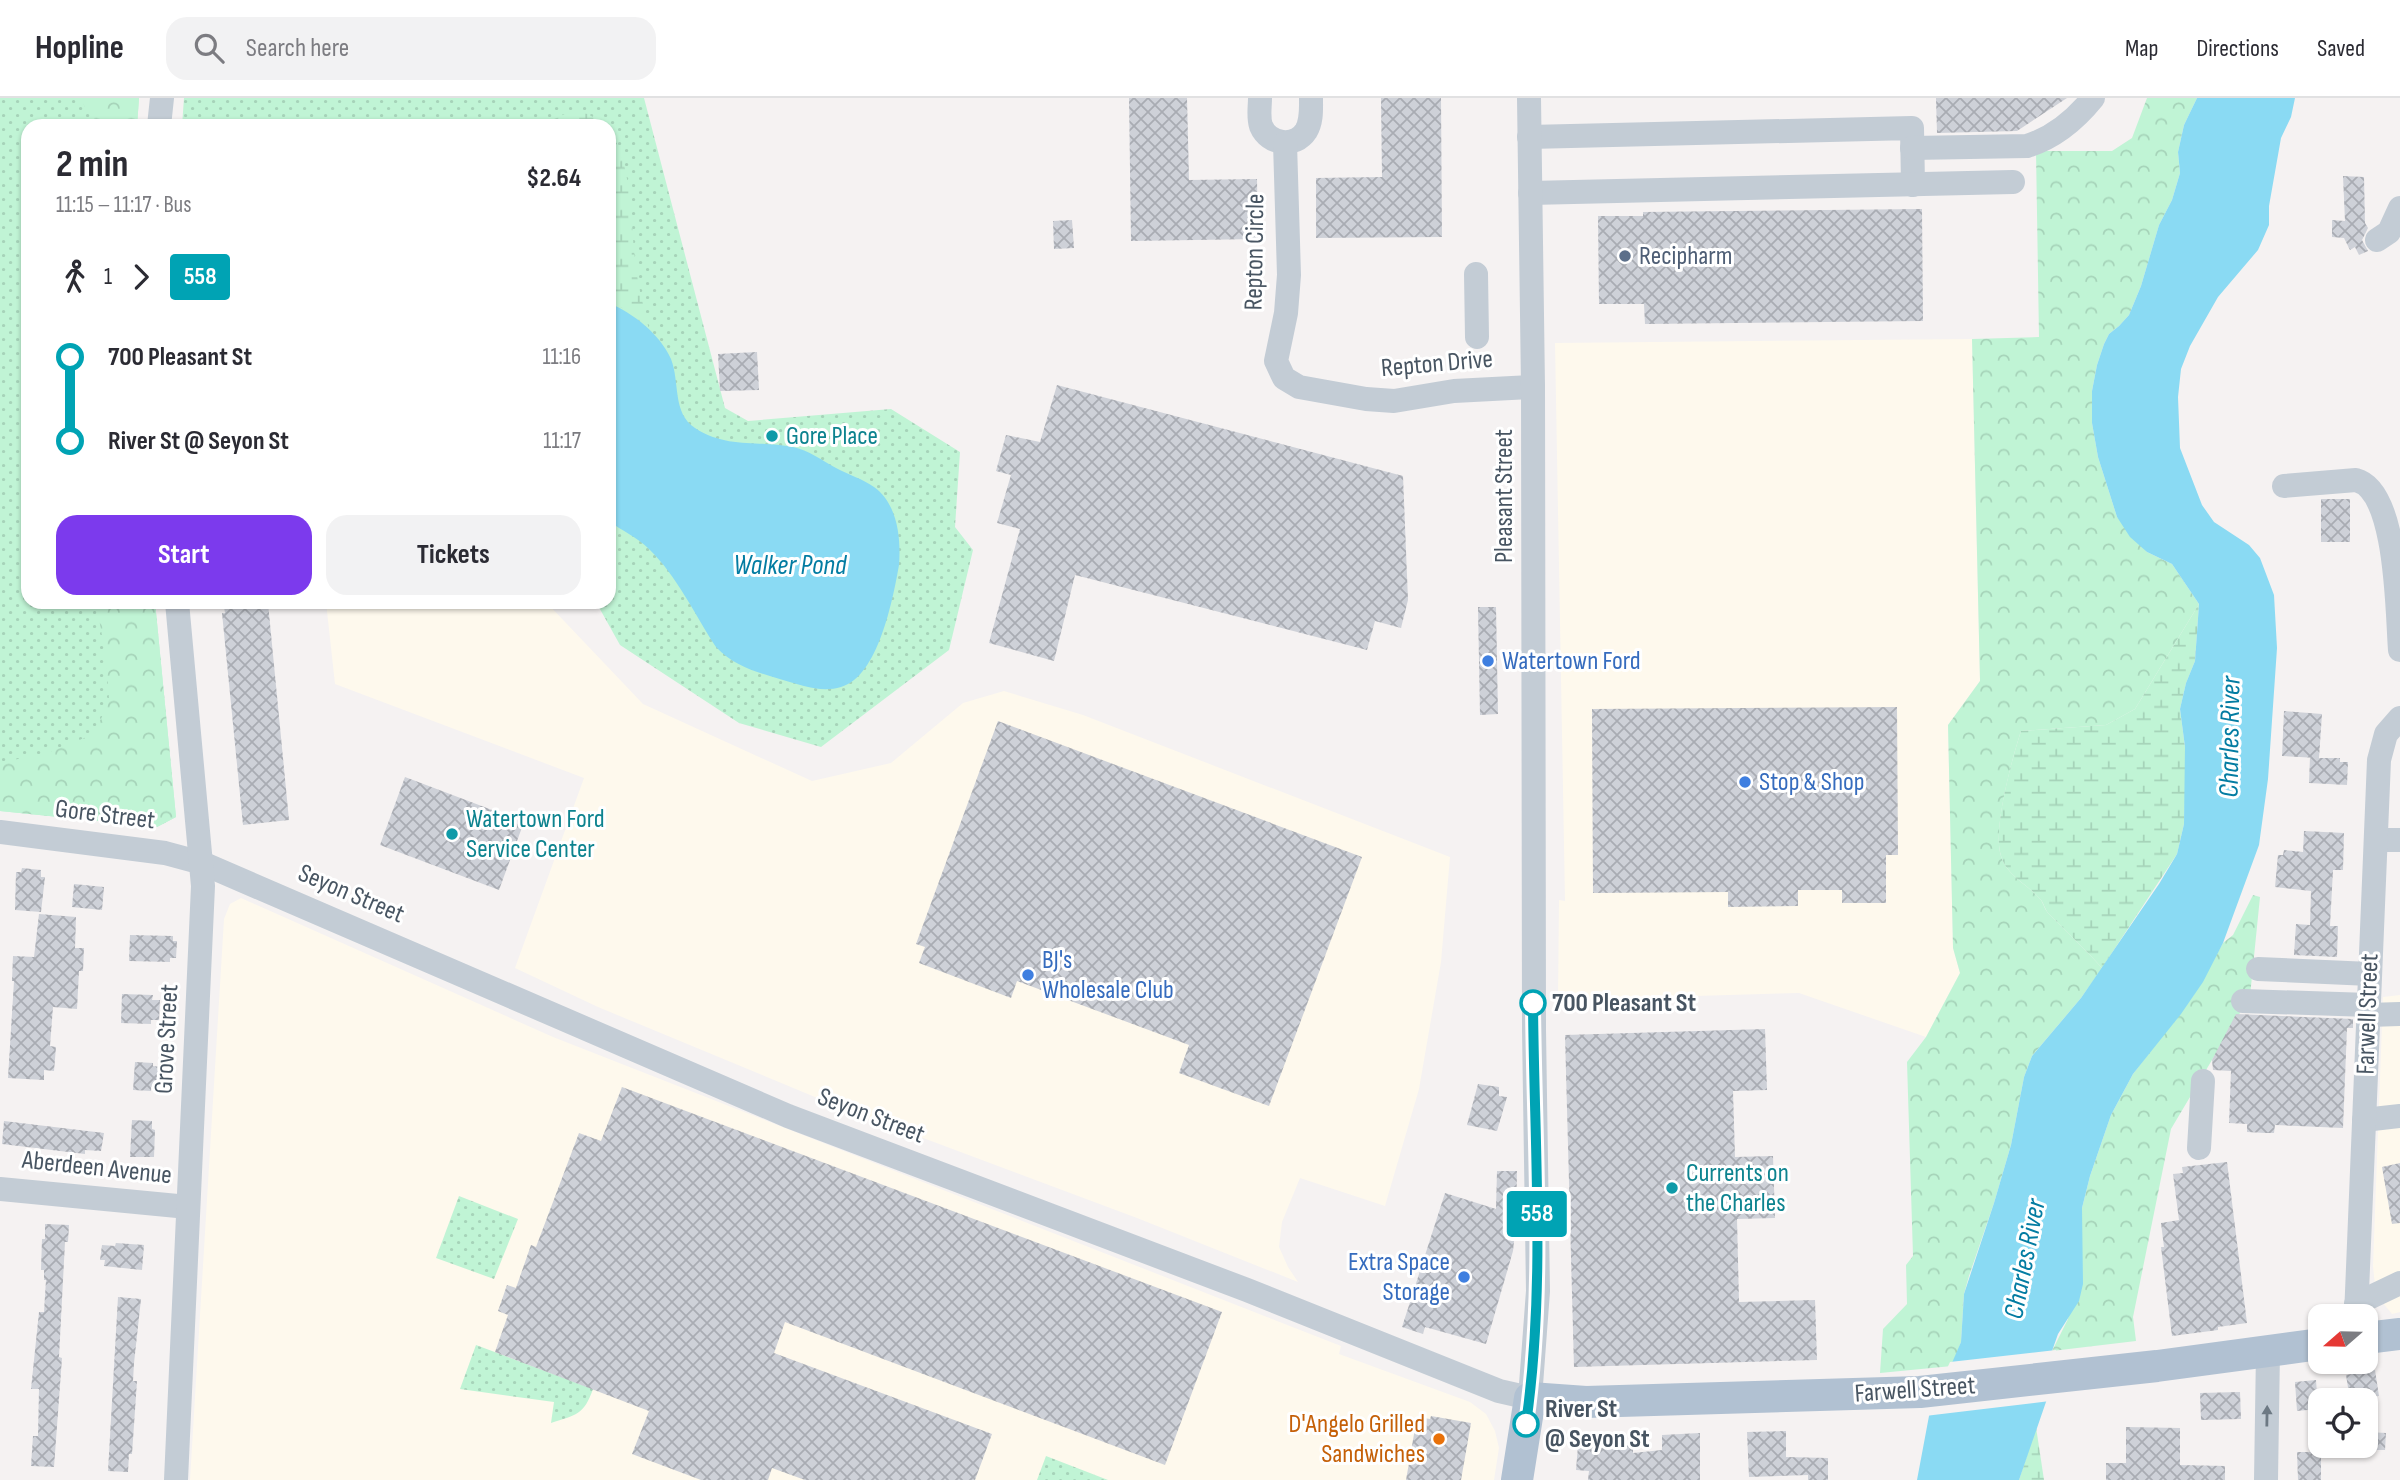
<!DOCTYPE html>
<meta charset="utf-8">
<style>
body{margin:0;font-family:"Sofia Sans Condensed",sans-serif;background:#f2f2f3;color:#2b2b33;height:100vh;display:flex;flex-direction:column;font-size:26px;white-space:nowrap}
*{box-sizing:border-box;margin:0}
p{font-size:23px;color:#7c7c81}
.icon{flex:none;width:38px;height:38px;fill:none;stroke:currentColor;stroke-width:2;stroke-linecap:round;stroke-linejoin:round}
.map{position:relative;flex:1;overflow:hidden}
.drawer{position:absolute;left:21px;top:21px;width:595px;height:490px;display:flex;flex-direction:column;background:#fff;border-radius:21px;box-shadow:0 2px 5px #0004}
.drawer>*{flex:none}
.badge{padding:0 14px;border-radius:5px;font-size:24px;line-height:46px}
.needle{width:46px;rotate:250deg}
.fabs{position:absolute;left:2308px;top:1206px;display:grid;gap:14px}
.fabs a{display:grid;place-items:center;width:70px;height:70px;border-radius:14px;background:#fff;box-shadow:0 2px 5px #0004;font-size:35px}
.map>.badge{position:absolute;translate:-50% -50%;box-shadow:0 0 0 4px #fff}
.legs{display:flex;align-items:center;gap:10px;height:77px;padding:0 35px;font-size:23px}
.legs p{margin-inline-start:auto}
.headline{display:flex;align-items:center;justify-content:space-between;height:119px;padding:0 35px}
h1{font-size:38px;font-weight:700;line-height:52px}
.primary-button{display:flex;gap:14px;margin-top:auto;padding:14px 35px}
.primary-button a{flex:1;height:80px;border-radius:21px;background:#7c3aed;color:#fff;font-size:28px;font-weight:700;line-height:80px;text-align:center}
.primary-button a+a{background:#f2f2f3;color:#2b2b33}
ul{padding:0 35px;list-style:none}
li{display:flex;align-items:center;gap:24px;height:84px;font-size:26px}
li i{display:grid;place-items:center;width:10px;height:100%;margin:0 9px;background:currentColor}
li i::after{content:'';width:18px;height:18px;margin:-9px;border:5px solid;border-radius:50%;background:#fff}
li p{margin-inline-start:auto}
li:first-child i{background:linear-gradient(#0000 50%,currentColor 0)}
li:last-child i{background:linear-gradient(currentColor 50%,#0000 0)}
header{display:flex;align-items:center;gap:42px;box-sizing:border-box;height:98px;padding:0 35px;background:#fff;border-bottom:2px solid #e1e1e2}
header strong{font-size:33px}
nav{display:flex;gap:38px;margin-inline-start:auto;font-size:24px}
.search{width:490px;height:63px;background:#f2f2f3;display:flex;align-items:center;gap:18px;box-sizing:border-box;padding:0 24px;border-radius:21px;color:#7c7c81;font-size:26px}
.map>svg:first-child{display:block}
.commercial{fill:#fef9ed}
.grass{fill:url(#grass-dots)}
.forest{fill:url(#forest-crowns)}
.wetland{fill:url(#wetland-marsh)}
.water{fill:#8adaf3}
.pier{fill:#f5f2f2}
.building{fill:url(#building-cross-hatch)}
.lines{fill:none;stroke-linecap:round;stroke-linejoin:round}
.minor{stroke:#c3ccd5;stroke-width:24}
.major{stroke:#b1c1d2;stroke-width:32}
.oneway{fill:#6d7984}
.line-1-casing{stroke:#fff;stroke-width:16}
.line-1{stroke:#00a3b4;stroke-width:10}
.service-dot{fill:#5c6f8a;stroke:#fff;stroke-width:2.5}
.culture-dot{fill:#0f9aa8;stroke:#fff;stroke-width:2.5}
.shop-dot{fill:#3f7fe0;stroke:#fff;stroke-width:2.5}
.stop-1-dot{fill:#fff;stroke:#00a3b4;stroke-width:3.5}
.food-dot{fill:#e8710a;stroke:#fff;stroke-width:2.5}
.labels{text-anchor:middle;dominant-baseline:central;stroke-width:6;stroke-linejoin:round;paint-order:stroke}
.street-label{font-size:26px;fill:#485562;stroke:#fff}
.service-label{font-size:26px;fill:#4e5e75;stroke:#fff;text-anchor:start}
.culture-label{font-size:26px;fill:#0d838f;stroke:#fff;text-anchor:start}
.shop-label{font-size:26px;fill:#366cbe;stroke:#fff;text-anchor:start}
.stop-label{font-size:26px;font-weight:bold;fill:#485562;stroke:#fff;text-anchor:start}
.food-label{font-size:26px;fill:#c56008;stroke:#fff;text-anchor:end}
.water-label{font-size:28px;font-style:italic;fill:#037ca2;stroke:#fff}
</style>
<header>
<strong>Hopline</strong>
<div class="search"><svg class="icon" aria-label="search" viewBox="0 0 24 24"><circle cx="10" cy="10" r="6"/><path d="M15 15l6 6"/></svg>Search here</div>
<nav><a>Map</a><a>Directions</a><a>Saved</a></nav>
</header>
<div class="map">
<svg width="2400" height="1382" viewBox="0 0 2400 1382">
<defs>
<pattern id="grass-dots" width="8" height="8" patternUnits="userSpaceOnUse" patternTransform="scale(1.75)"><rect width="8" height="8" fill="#c0f4d5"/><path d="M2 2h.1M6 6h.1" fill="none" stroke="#a6d3b9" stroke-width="1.8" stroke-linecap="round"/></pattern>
<pattern id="forest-crowns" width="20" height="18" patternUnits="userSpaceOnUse" patternTransform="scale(1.75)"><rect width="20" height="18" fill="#c0f4d5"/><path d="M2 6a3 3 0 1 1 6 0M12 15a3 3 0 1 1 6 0" fill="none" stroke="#a6d3b9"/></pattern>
<pattern id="wetland-marsh" width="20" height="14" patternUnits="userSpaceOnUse" patternTransform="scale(1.75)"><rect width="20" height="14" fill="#c0f4d5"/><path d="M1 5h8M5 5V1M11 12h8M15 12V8" fill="none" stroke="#a6d3b9"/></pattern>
<pattern id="building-cross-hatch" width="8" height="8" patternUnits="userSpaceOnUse" patternTransform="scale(1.75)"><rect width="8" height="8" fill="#ced1d8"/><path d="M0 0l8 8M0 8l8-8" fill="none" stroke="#a9acb3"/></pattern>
</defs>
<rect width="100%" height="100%" fill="#f5f2f2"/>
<g class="commercial">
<polygon points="1972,241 1980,583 1948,627 1953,850 1960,875 1926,939 1799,895 1558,902 1559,802 1565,803 1555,245"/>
<polygon points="326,504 546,504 643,606 812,683 891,665 963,605 1004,593 1083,617 1450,759 1441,864 1419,991 1385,1108 1300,1080 1282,1124 1279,1149 1288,1169 1298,1184 1137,1120 827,1004 598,909 515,870 584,680 335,586"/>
<polygon points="241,800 553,939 1341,1248 1339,1256 1470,1304 1486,1316 1495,1333 1499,1350 1494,1382 190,1382 224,821 230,806"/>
<polygon points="2400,897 2400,1214 2392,1216 2376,1197 2373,1168 2383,899"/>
</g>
<g class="grass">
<polygon points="0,0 139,0 137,28 28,28 28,504 155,504 176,719 157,729 0,713"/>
<polygon points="184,0 644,0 725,310 748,323 891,311 960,354 955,429 973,452 949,552 821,649 739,625 620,547 596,504 609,504 609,28 182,28"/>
<polygon points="459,1098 518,1121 494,1181 436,1160"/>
<path d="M476,1247L593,1291C584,1317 576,1317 551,1325L554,1304L460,1291Z"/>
<polygon points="1046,1358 1108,1382 1037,1382"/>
</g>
<g class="forest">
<path d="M81,0H139L137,28C109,28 92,30 81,0Z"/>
<path d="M2147,0H2197L2184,27L2178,54L2180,75L2172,102L2159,127L2141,188L2129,217L2119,228L2109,236L2104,246L2097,267L2092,293V325L2098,359L2117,419L2147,454L2172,466L2199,506L2135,611L2106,627L2021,633C2012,661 1994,727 2000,754C2005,778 2027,785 2041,802C2044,807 2045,812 2049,816C2067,834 2085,851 2102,870L2081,900L2032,958L2024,979L2011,1047L1994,1105L1969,1178L1964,1196L1961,1244L1952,1268L1880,1275L1883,1231L1907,1206L1906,1167L1913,1158L1907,964L1926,939L1960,875L1953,850L1948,627L1980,583L1972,241L2039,239L2036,53H2112L2132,40Z"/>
<polygon points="96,504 155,504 176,719 157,729 0,713 0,664 42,657 70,646 91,637 101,621 109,601 106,560"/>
<polygon points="2253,797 2260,799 2250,898 2171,1031 2133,1219 2136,1243 2052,1253 2068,1221 2082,1110 2090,1078 2111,1017 2133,976 2193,898 2223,845 2233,837"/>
</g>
<g class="wetland">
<polygon points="569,14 588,16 607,28 549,28 552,22"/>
<path d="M609,29C633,72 630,115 635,162C637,185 644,209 649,232L622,210L609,205Z"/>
<path d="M2199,506L2195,563L2186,585L2180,611L2185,649V705L2184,726L2177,756L2102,870C2085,851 2067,834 2049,816C2045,812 2044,806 2041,802C2027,785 2005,778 2000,754C1994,726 2012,661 2021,633L2106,627L2135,611Z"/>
<polygon points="2036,1329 2044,1382 2019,1382"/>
</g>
<g class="water">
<polygon points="2197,0 2295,0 2291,19 2281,40 2269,108 2269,127 2258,152 2218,199 2190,248 2181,271 2178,299 2180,350 2202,407 2214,424 2249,447 2260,460 2274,497 2277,550 2268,681 2259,747 2223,845 2203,884 2181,916 2133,976 2111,1017 2090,1078 2082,1110 2083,1186 2079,1203 2058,1236 2052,1253 2047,1301 2019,1382 1917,1382 1929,1318 1961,1244 1964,1196 1994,1105 2011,1047 2024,979 2032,958 2081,900 2159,786 2177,756 2184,726 2185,649 2180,611 2186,585 2195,563 2199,506 2172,466 2147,454 2130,439 2117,419 2098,359 2092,325 2092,293 2097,267 2104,246 2109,236 2119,228 2129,217 2141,188 2159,127 2172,102 2180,75 2178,54 2184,27"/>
<path d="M609,205C633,215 660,236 671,261C680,284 672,315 695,330C727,351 758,342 793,349C808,352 823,363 836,370C849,377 863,381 874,389C898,406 901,441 899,467C893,501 878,579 841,589C821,595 801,587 783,582C757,574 735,569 716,549C695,517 677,478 649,451C637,439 622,433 609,423Z"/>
</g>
<polygon class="pier" points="2056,1252 2050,1303 1925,1318 1950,1264"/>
<g class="building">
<polygon points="1129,0 1187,0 1189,82 1257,81 1258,141 1131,143"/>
<polygon points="1381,0 1441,0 1442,139 1316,140 1316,80 1382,79"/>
<polygon points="1936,0 2067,0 2017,33 1937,35"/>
<polygon points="2343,78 2364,79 2365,125 2368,130 2362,142 2368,153 2359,157 2355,149 2350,152 2344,140 2332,139 2332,122 2345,123"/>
<polygon points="1922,111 1923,223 1645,226 1644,206 1599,206 1598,118 1643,118 1643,114"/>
<polygon points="1072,122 1074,150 1054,151 1053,123"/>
<polygon points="757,254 759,292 720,293 718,256"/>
<polygon points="1057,287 1403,378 1408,502 1401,530 1375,523 1367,552 1075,477 1054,563 989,545 1020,431 997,425 1011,377 996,373 1006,337 1040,344"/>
<rect x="2321" y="401" width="29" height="43"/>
<polygon points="268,505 289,722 243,727 222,515 225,515 224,509"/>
<polygon points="1478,509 1496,509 1498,616 1480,617"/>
<polygon points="1897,609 1898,757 1886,757 1886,805 1842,805 1842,792 1798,792 1798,808 1728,809 1728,794 1593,795 1592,611"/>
<polygon points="2284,613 2322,616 2319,660 2340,660 2340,664 2348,664 2347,687 2309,685 2310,659 2317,660 2282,658"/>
<polygon points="998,623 1362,759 1269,1008 1179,975 1189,947 1017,883 1011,900 919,865 925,849 916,846"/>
<polygon points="405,679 524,724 499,792 380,747"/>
<polygon points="2304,733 2344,735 2343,772 2333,772 2330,828 2338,828 2337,859 2294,857 2296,826 2310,827 2311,793 2275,789 2278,757 2283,757 2284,752 2303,754"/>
<polygon points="22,770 41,772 41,779 45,779 41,814 15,812 16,774 21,774"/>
<polygon points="74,786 104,789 102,812 72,809"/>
<polygon points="39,816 76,819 75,850 84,850 83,873 79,873 77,911 53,909 50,948 56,949 54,973 44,972 44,982 8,980 14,883 12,883 13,858 34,859"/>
<polygon points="130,837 173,838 173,843 177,843 176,860 170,860 170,864 129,863"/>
<polygon points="122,896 153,897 152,902 160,902 159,922 151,922 151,926 121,925"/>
<polygon points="2236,916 2353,921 2353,930 2347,930 2343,1030 2275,1027 2274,1035 2265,1035 2247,1034 2247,1026 2229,1025 2231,973 2213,972 2212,962"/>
<polygon points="1765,931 1767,992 1733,993 1735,1059 1773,1058 1775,1120 1737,1121 1739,1204 1815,1202 1817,1262 1574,1269 1565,937"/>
<polygon points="135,964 153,965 153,968 161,969 159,990 151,989 151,993 133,992"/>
<polygon points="1478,986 1499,989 1499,998 1507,999 1497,1033 1467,1027"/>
<polygon points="622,989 1222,1214 1165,1367 785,1224 774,1255 992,1336 975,1382 805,1382 772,1370 768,1382 701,1382 632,1356 649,1313 495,1254 508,1217 498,1213 507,1187 516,1190 531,1147 536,1149 579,1035 601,1043"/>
<polygon points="132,1022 152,1023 152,1031 155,1032 154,1059 130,1059"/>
<polygon points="4,1023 104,1035 101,1053 85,1052 85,1056 2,1046"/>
<polygon points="2227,1064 2247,1225 2218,1229 2218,1232 2172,1238 2161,1149 2164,1149 2161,1125 2179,1122 2173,1076 2183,1075 2182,1069"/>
<polygon points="2400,1065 2400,1125 2392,1126 2382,1069"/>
<polygon points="1497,1073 1517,1073 1516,1124 1513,1153 1486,1246 1425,1229 1423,1236 1402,1229 1445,1095 1496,1111"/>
<polygon points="45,1126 69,1127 68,1144 65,1144 59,1259 62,1260 54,1369 31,1368 33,1338 38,1338 39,1291 31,1291 39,1214 44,1214 46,1182 44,1182 44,1172 41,1172 42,1141 45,1141"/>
<polygon points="116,1145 144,1147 142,1172 104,1168 105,1162 100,1162 102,1147 115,1148"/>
<polygon points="118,1199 141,1201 134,1265 133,1283 137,1283 132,1356 129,1356 128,1374 108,1373"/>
<polygon points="2375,1272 2379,1298 2368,1299 2368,1302 2350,1302 2346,1277"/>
<polygon points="2316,1282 2318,1311 2297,1313 2295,1284"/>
<polygon points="2240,1294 2241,1321 2201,1322 2200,1295"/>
<polygon points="1431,1318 1471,1325 1461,1382 1406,1382 1417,1319 1430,1321"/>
<polygon points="2126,1329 2180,1330 2180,1367 2225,1368 2225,1382 2106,1382 2106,1365 2126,1365"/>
<polygon points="1786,1333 1786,1359 1828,1360 1828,1382 1808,1382 1808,1377 1749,1379 1747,1334"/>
<polygon points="2368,1334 2386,1335 2385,1352 2367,1352"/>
<polygon points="1700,1335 1700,1382 1588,1382 1589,1373 1576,1372 1578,1347 1602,1350 1602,1344 1633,1348 1633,1355 1662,1352 1662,1337"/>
<polygon points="2297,1354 2321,1354 2321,1382 2298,1382"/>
</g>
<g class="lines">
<g class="minor">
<path d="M1260,0C1260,9 1258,19 1261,28C1269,47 1295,50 1306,33C1312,23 1311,11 1311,0"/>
<polyline points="159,28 162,0"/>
<polyline points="1529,39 1912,30 1913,87"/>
<polyline points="1285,45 1289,177 1286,215 1276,263 1284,280 1299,289 1366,301 1394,303 1454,293 1533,289"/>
<path d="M1912,50L2027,48C2053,40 2076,21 2093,0"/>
<polyline points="1530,95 2013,84"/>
<polyline points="2377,142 2389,134 2400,110"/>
<polyline points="1476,176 1477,239"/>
<path d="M2284,388L2356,382C2398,393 2397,515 2400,552"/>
<polyline points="0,734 165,755 202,765 788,1018 1247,1192 1499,1293 1530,1300 1538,1193 1534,932 1533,289 1529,0"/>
<polyline points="2376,742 2400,742"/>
<polyline points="2258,871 2370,876"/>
<polyline points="2243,903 2369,907"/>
<polyline points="2368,917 2400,916"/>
<polyline points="2364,1022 2400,1018"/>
<polyline points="2199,1050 2203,983"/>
<polyline points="0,1091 188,1109"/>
<polyline points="2356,1206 2400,1185"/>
<polyline points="2356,1218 2379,662 2386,636 2400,620"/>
<polyline points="176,1382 203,788 177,504"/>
<polyline points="2266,1382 2268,1253"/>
</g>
<g class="major">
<polyline points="2366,1240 2400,1236"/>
<polyline points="1517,1382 1530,1300 1586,1304 1920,1294 2157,1268 2320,1246"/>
</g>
</g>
<defs><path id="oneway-solid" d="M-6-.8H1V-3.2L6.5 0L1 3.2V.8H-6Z" transform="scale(1.75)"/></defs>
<use class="oneway" href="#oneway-solid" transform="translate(2267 1318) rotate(-89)"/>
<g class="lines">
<defs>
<path id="line-1" d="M1526,1326C1546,1186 1534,1046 1533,905"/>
</defs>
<use href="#line-1" class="line-1-casing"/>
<use href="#line-1" class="line-1"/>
</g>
<circle class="service-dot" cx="1625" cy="158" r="7"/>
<g class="culture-dot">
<circle cx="772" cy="338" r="7"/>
<circle cx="452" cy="736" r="7"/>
<circle cx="1672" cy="1090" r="7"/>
</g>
<g class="shop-dot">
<circle cx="1488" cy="563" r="7"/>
<circle cx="1745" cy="684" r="7"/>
<circle cx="1028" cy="877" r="7"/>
<circle cx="1464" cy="1179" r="7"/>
</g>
<g class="stop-1-dot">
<circle cx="1533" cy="905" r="12"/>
<circle cx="1526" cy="1326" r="12"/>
</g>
<circle class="food-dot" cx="1439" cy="1341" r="7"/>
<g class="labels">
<g class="street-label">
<text transform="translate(1255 154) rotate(-89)">Repton Circle</text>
<text transform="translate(1437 266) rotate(-5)">Repton Drive</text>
<text transform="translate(1504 398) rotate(-90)">Pleasant Street</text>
<text transform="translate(105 717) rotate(7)">Gore Street</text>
<text transform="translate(351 796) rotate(23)">Seyon Street</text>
<text transform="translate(2368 916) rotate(-88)">Farwell Street</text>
<text transform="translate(167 941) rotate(-87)">Grove Street</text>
<text transform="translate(871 1018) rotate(21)">Seyon Street</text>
<text transform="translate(97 1070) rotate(6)">Aberdeen Avenue</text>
<text transform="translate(1915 1292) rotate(-4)">Farwell Street</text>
</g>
<g class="service-label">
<text x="1639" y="158">Recipharm</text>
</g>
<g class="culture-label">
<text x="786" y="338">Gore Place</text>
<text x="466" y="721">Watertown Ford<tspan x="466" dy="30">Service Center</tspan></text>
<text x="1686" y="1075">Currents on<tspan x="1686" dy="30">the Charles</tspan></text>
</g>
<g class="shop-label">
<text x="1502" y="563">Watertown Ford</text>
<text x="1759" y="684">Stop &amp; Shop</text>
<text x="1042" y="862">BJ's<tspan x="1042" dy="30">Wholesale Club</tspan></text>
<text x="1450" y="1164" text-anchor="end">Extra Space<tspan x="1450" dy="30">Storage</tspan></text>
</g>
<g class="stop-label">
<text x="1552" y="905">700 Pleasant St</text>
<text x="1545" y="1311">River St<tspan x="1545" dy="30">@ Seyon St</tspan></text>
</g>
<g class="food-label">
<text x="1425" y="1326">D'Angelo Grilled<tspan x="1425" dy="30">Sandwiches</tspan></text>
</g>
<g class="water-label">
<text x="790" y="467">Walker Pond</text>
<text transform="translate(2230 639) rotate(-89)">Charles River</text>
<text transform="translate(2025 1161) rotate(-79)">Charles River</text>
</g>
</g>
</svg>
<div class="fabs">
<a><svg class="needle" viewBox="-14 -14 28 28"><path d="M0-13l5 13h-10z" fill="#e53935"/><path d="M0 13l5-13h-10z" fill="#7c7c81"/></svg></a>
<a><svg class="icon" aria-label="locate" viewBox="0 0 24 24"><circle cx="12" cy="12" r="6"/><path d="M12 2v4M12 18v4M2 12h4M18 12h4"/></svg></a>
</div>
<b class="badge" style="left:1537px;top:1116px;background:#00a3b4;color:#fff">558</b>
<section class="drawer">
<div class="headline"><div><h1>2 min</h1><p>11:15 – 11:17 · Bus</p></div><b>$2.64</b></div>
<div class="legs"><svg class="icon" aria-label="walk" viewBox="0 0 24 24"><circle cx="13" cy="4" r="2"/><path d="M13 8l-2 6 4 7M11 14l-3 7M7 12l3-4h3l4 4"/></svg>1<svg class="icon" aria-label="forward" viewBox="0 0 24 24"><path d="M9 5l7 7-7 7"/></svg><b class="badge" style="background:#00a3b4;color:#fff">558</b></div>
<ul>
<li><i style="color:#00a3b4"></i><b>700 Pleasant St</b><p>11:16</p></li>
<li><i style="color:#00a3b4"></i><b>River St @ Seyon St</b><p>11:17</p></li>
</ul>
<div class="primary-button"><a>Start</a><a>Tickets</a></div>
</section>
</div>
